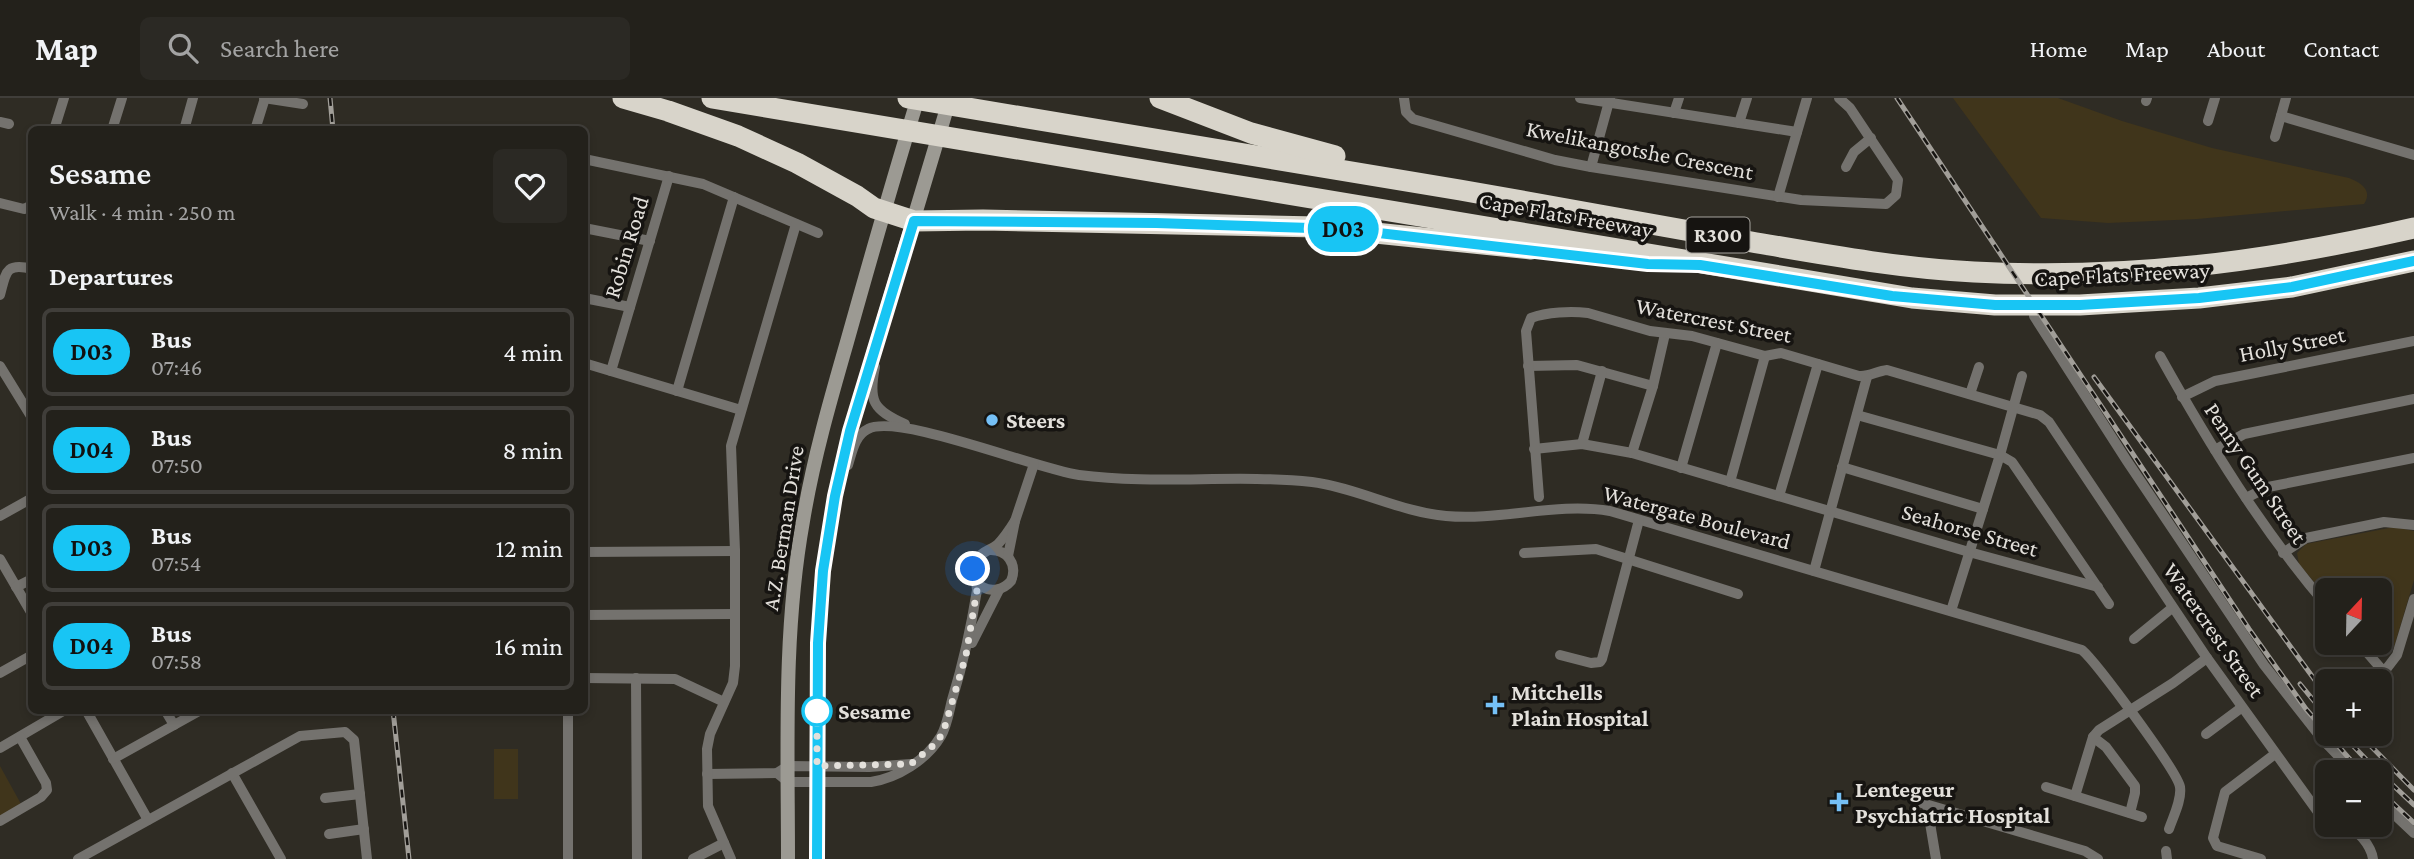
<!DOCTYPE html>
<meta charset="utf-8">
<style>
body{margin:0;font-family:"Crimson Pro",serif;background:#2b2924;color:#f1f3f6;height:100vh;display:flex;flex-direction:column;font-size:26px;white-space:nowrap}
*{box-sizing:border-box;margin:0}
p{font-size:23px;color:#a3a3a3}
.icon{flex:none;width:38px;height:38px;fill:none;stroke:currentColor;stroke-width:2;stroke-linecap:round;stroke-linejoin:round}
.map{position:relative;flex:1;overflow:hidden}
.drawer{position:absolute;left:28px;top:28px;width:560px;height:588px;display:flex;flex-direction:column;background:#23211b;border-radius:10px;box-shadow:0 4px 10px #0003,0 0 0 2px #403e3a}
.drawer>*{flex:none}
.badge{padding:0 14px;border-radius:23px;font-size:24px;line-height:46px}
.needle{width:46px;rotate:22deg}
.fabs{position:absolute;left:2315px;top:480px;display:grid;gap:14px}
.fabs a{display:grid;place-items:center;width:77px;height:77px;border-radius:10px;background:#23211b;box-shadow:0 4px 10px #0003,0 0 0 2px #403e3a;font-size:35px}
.you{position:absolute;width:35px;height:35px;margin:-18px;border:5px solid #fff;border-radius:50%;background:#1a73e8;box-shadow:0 0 0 10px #1a73e833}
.map>.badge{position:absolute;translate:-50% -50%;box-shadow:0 0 0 4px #fff}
h2{padding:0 21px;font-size:26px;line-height:63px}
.round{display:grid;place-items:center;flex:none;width:74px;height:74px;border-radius:10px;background:#2b2924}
.head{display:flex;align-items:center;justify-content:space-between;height:119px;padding:0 21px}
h1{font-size:33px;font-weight:600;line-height:52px}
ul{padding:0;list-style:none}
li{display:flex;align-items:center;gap:21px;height:88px;margin:0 14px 10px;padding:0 7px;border:4px solid #403e3a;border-radius:10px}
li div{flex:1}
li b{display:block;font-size:26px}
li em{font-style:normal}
li .badge{min-width:77px;font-weight:700;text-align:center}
header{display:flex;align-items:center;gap:42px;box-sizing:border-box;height:98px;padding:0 35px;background:#23211b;border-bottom:2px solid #403e3a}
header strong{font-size:33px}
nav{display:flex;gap:38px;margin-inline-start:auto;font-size:24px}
.search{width:490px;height:63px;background:#2b2924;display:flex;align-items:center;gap:18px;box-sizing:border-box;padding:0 24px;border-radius:10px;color:#a3a3a3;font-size:26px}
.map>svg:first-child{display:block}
.green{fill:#40351b}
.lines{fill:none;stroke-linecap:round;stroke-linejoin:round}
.minor{stroke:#74726e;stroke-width:10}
.secondary{stroke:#9c9a93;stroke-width:14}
.motorway{stroke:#d8d4ca;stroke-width:21}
.rail-casing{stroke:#a19e98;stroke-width:5}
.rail{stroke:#161411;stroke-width:2.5;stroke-dasharray:8;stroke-linecap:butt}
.line-casing{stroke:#fff;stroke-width:16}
.line{stroke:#18c5f4;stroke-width:10}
.walk{stroke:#e3e0db;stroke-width:7;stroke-dasharray:0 12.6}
.poi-dot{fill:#75c0f6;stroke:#161411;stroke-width:2.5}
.stop-dot{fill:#fff;stroke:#18c5f4;stroke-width:3.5}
.labels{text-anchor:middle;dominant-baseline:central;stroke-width:7;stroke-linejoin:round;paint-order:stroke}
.shield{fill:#161411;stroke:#a6a39e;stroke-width:2}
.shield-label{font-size:21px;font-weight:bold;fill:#e3e0db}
.street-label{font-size:23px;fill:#e3e0db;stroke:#161411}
.poi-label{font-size:23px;font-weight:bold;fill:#e3e0db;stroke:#161411;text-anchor:start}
.stop-label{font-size:23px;font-weight:bold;fill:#e3e0db;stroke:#161411;text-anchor:start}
</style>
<header>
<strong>Map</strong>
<div class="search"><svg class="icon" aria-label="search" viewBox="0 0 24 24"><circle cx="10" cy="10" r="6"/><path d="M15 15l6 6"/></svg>Search here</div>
<nav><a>Home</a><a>Map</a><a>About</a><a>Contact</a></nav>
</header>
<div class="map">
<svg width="2414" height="761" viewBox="0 0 2414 761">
<rect width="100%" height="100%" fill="#2f2c24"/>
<g class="green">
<path d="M1953,0H2058L2122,23L2212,50L2349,80C2361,85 2373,92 2364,106L2197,121L2108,125L2041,120Z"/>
<path d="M2394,429L2414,433V482L2394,549C2385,564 2375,554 2366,544H2380V492H2328L2327,499L2299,466L2297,455L2306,446Z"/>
<rect x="494" y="651" width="24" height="50"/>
<polygon points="0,668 21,706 0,718"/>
</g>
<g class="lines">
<g class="minor">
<polyline points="264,0 303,6"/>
<polyline points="1404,0 1406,14 1413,21 1555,62 1591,69 1801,102 1886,106 1896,97 1898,82 1850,10 1839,0"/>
<polyline points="1580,0 1797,34"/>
<polyline points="2146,3 2147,0"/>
<polyline points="1674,15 1679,0"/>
<polyline points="2281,18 2414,57"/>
<polyline points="2208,23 2215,0"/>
<polyline points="0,24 9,26"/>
<polyline points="1739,25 1747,0"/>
<polyline points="54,32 64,0"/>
<polyline points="112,32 122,0"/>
<polyline points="184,32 193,0"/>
<polyline points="255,32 265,0"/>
<polyline points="2275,39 2286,0"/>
<polyline points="584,61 703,86 818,135"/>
<polyline points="1591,69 1610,0"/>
<polyline points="1846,69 1854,54 1871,40"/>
<polyline points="1778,99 1807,0"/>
<polyline points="0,105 24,111 32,107"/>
<polyline points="584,130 650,143"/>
<path d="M0,197C6,175 5,164 32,171"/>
<polyline points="584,200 630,209"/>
<polyline points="2034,218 2127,363 2264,567 2322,641 2354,674"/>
<path d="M2160,258C2209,346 2262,432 2328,509"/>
<polyline points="584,265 741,312"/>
<polyline points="0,268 32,320"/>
<polyline points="1528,268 1577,267 1653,288"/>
<path d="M875,269C868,303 873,312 905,326"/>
<polyline points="611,273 669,78"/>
<polyline points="677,293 734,99"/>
<polyline points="1970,296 1979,269"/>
<polyline points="2182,299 2215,283 2414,243"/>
<polyline points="1857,317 2000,357 2012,364 2109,506"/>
<polyline points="1582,346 1602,273"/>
<polyline points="1534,351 1582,346 1632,355 1969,454 2098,489"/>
<polyline points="2215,352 2244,336 2414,301"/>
<polyline points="1632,355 1653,288 1665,236"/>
<path d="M848,367C852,354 855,337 868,331C899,315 1036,371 1079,377C1156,387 1235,376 1312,384C1358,390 1400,414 1446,418C1500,423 1556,404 1610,413L2082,552C2096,564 2178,674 2180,689C2182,702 2173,719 2169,731"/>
<polyline points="1842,369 1983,411"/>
<polyline points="1681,370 1717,245"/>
<polyline points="1730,384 1765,258"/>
<polyline points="1779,398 1818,266"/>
<path d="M1539,399L1526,233L1531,220C1547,214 1571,213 1588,215L1650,233L1692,238L1765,258L1781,255L1859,278C1869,279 1877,273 1887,272L2040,317L2049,324L2207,560L2318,714L2328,721"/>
<polyline points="2246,400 2268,389 2414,360"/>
<polyline points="0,418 32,400"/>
<path d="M989,452C1007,451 1018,466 1011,483C994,503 964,486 976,463C980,454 991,452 998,446C1005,439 1010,431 1015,423"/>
<polyline points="584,454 735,453"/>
<polyline points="1524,455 1596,451 1738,496"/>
<polyline points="2283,455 2306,440 2384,424 2414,427"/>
<polyline points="1008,458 1015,423 1034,366"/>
<polyline points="0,461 32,516"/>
<polyline points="1814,473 1867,279"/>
<polyline points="16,489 32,481"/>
<polyline points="1951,513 2000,357 2022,278"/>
<polyline points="584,517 735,516"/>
<polyline points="2134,541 2172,510"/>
<polyline points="2358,544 2384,574 2397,557 2414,501"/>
<polyline points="972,545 999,492"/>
<polyline points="1560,557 1591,565 1600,564 1602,561 1639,422"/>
<polyline points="0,575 32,557"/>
<polyline points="584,580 675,581 724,604"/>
<polyline points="636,580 637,761"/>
<polyline points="86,612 148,722"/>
<polyline points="165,612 174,627"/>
<polyline points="568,612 568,761"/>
<polyline points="2206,636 2241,610"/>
<polyline points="2093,639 2106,649 2135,688 2135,695 2130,715"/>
<polyline points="0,650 65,612"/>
<polyline points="113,661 201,612"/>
<polyline points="232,675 281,761"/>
<path d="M777,675L788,684H871C897,680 927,662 941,638C947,628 949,614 952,602C963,566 971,530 977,492L976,484"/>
<polyline points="707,676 777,675 788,668 869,669 911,666"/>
<polyline points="2046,689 2142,719"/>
<polyline points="2075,698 2093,639 2099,632 2173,585 2207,560"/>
<polyline points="325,700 360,696"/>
<polyline points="1915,703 2085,753 2098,761"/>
<polyline points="2380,703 2414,735"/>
<polyline points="1927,707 1936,761"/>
<polyline points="0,723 41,699 47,692 46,685 20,639"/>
<path d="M2344,726C2357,731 2371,747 2373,761"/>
<polyline points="329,736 364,731"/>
<polyline points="2166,753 2167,761"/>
<polyline points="78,761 300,638 345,634 354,642 367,761"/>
<polyline points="693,761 724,745"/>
<polyline points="731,761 708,708 707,651 710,636 733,585 735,568 735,453 731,348 796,126"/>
<polyline points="2261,761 2217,748 2213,740 2225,694 2275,656"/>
</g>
<g class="secondary">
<path d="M788,761C788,649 783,534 803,423C813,362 830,303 847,244C870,162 893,81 918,0"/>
<polyline points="817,761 818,545 823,473 835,398 850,333 950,0"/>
</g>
<g class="motorway">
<polyline points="623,0 668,13 738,38 797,65 857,98 874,110 914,123 983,122 1317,129 1531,151"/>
<polyline points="712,0 1912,200 1995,207 2080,207 2199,200 2292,189 2414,163"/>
<path d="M908,0C1092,30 1276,60 1460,92C1555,109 1651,126 1746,143C1822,156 1897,170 1974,174C2126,182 2266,164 2414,130"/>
<polyline points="1160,0 1251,35 1335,58"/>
</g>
<defs>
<g id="rail">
<polyline points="330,0 333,32"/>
<polyline points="1897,0 2249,531 2306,611 2361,674"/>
<polyline points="2094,279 2328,600"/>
<polyline points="2300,586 2328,620"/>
<polyline points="393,612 409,761"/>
<polyline points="2341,635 2378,674"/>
<polyline points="2358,635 2414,692"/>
<polyline points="2380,675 2414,707"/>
<polyline points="2380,693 2414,725"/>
</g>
</defs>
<use href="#rail" class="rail-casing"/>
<use href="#rail" class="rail"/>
</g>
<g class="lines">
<defs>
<polyline id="line" points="817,761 818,545 823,473 835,398 850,333 914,123 1156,125 1344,131 1648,166 1700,167 1892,198 1995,207 2080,207 2199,200 2292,189 2414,163"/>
</defs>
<use href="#line" class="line-casing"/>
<use href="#line" class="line"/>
<polyline class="walk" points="817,613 817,668 911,666 935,646 943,635 966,557 977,492 973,471"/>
</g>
<g class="poi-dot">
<circle cx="992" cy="322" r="7"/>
<path d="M1491.5 596.5h7v7h7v7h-7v7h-7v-7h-7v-7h7z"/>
<path d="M1835.5 693.5h7v7h7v7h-7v7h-7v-7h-7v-7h7z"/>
</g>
<circle class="stop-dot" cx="817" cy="613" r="14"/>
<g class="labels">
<rect class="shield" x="1686.5" y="119.5" width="63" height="35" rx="5"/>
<g class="shield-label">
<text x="1718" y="137">R300</text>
</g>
<g class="street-label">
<text transform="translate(1640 52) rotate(11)">Kwelikangotshe Crescent</text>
<text transform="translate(1566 117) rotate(10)">Cape Flats Freeway</text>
<text transform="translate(626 149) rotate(-73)">Robin Road</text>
<text transform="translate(2122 176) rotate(-3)">Cape Flats Freeway</text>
<text transform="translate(1714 222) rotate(11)">Watercrest Street</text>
<text transform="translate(2292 246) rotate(-11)">Holly Street</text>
<text transform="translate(2256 375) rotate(56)">Penny Gum Street</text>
<text transform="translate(1697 419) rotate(15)">Watergate Boulevard</text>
<text transform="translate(783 430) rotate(-81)">A.Z. Berman Drive</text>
<text transform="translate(1970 432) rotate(16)">Seahorse Street</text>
<text transform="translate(2214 532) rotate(55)">Watercrest Street</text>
</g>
<g class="poi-label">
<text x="1006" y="322">Steers</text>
<text x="1511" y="594">Mitchells<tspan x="1511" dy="26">Plain Hospital</tspan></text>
<text x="1855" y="691">Lentegeur<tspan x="1855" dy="26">Psychiatric Hospital</tspan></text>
</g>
<g class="stop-label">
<text x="838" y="613">Sesame</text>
</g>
</g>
</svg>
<div class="fabs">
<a><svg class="needle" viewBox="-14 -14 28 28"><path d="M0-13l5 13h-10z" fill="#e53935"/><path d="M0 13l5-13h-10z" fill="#a3a3a3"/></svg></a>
<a>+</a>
<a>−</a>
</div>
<div class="you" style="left:973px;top:471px"></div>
<b class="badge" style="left:1343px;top:131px;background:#18c5f4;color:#111">D03</b>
<section class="drawer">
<div class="head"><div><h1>Sesame</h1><p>Walk · 4 min · 250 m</p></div><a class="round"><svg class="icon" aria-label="heart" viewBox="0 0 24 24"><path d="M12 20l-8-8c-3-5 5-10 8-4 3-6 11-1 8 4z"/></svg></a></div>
<h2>Departures</h2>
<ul>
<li><span class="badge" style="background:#18c5f4;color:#111">D03</span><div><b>Bus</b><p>07:46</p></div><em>4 min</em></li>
<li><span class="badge" style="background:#18c5f4;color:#111">D04</span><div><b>Bus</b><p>07:50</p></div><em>8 min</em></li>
<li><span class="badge" style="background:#18c5f4;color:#111">D03</span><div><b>Bus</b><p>07:54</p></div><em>12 min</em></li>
<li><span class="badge" style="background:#18c5f4;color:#111">D04</span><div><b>Bus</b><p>07:58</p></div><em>16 min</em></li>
</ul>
</section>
</div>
